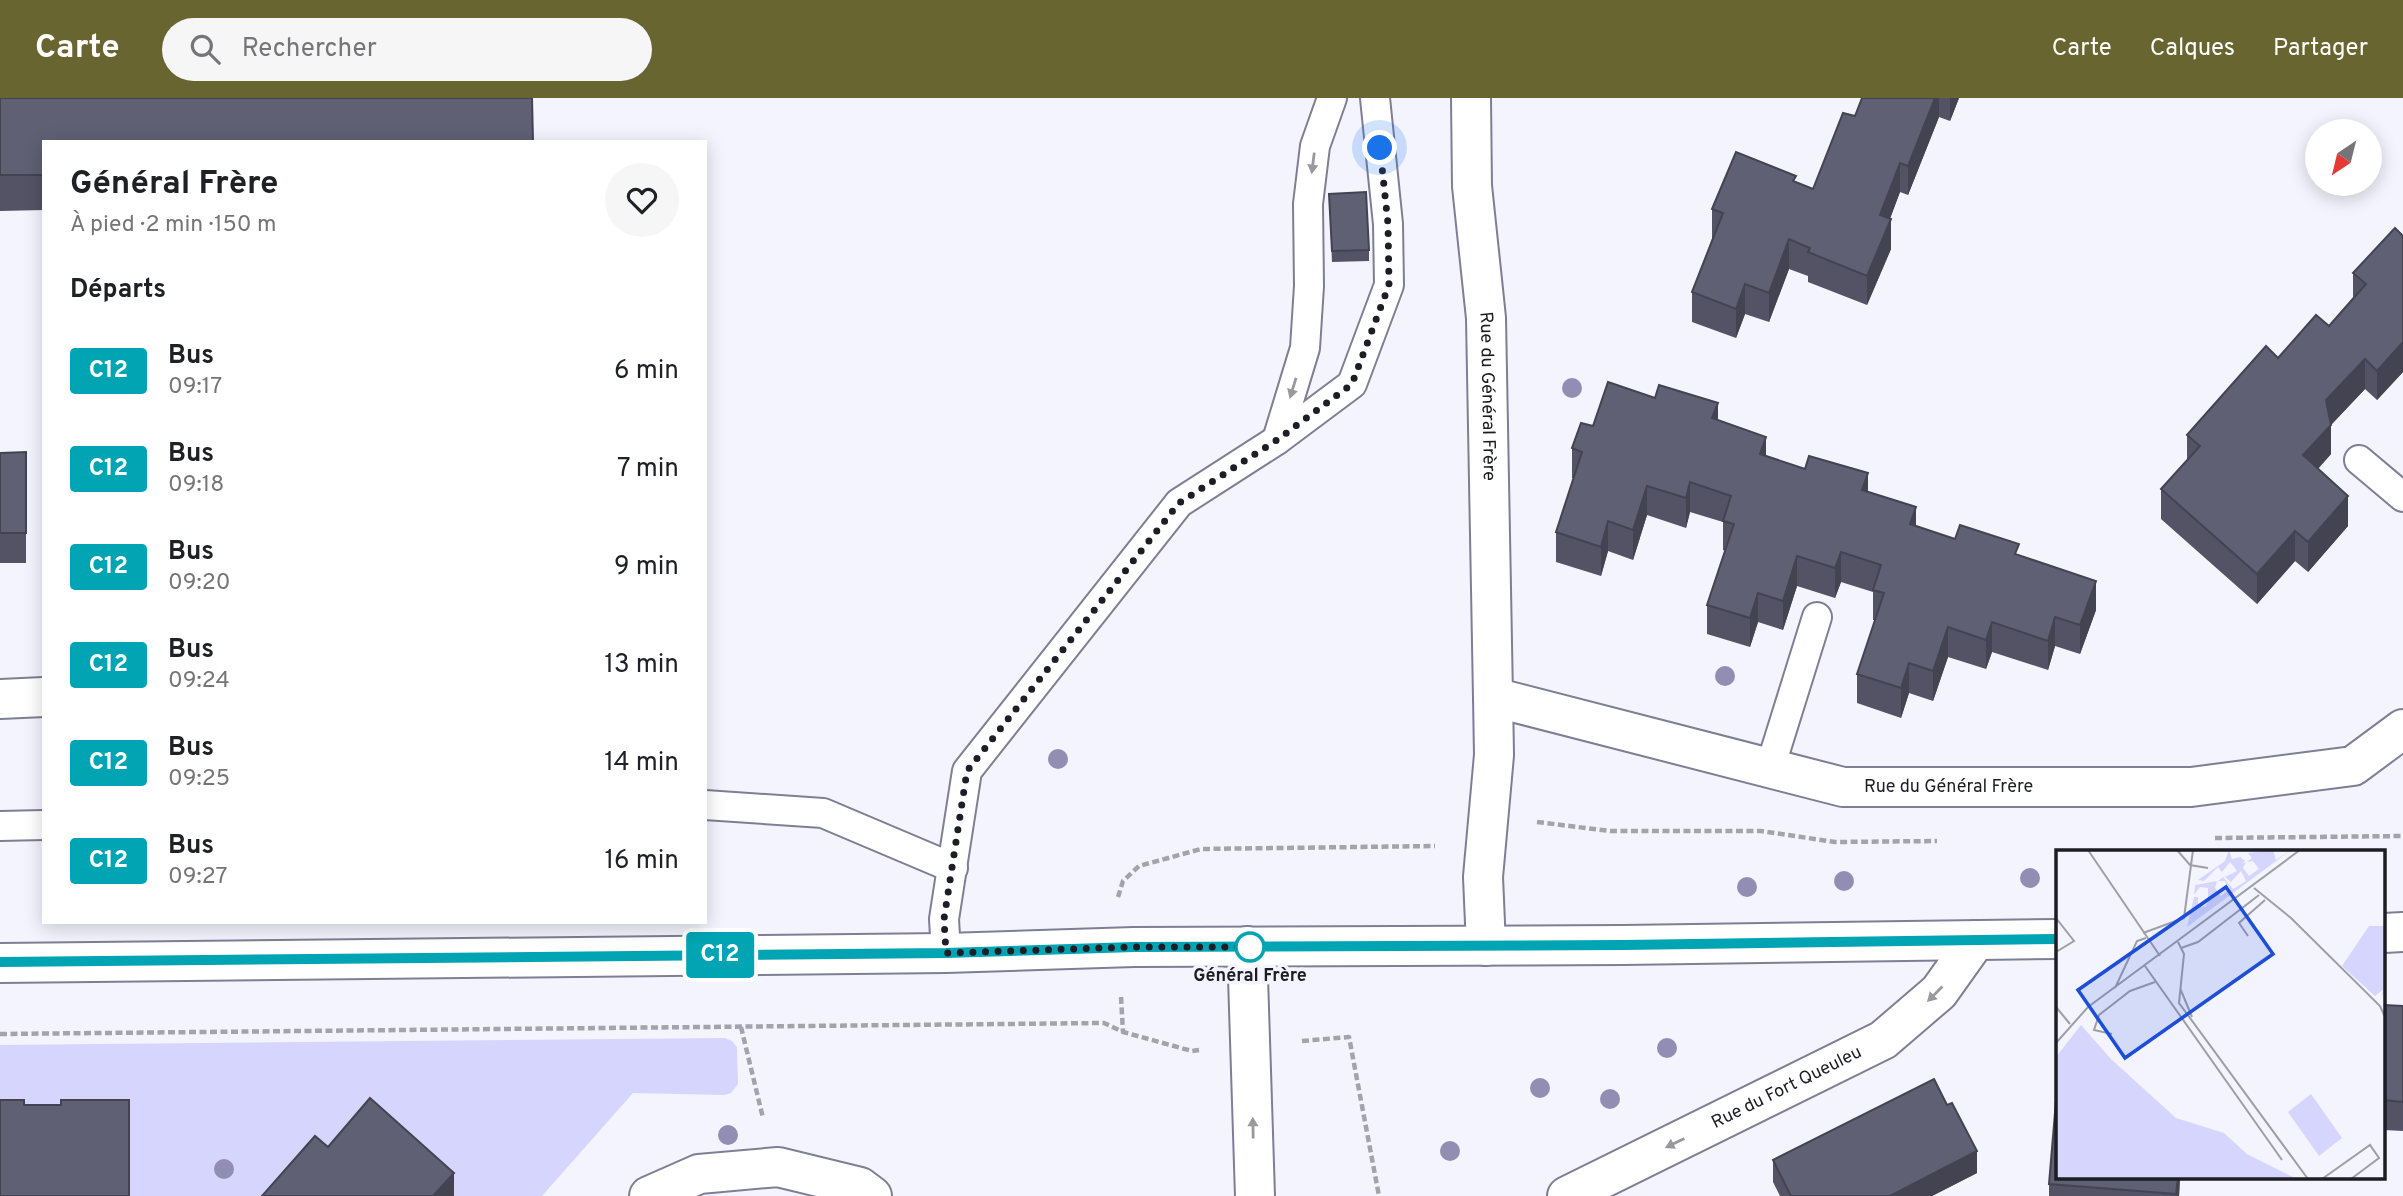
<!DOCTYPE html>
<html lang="fr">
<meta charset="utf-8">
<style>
body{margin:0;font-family:Overpass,sans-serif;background:#f6f6f6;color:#202124;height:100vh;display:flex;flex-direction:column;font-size:26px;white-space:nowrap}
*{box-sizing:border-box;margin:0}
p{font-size:23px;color:#757577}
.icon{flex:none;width:38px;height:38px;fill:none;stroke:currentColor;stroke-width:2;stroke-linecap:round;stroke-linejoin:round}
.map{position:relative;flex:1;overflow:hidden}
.panel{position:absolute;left:42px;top:42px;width:665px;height:784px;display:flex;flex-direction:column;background:#fff;border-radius:0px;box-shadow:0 4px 18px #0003}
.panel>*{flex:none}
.badge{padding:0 14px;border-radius:5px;font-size:24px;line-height:46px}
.needle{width:46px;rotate:215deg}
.buttons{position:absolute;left:2305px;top:21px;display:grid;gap:14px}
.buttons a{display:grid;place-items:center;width:77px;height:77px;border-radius:50%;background:#fff;box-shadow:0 4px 18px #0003;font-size:35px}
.you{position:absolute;width:35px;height:35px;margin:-18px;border:5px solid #fff;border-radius:50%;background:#1a73e8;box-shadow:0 0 0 10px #1a73e833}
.map>.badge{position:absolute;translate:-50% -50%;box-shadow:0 0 0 4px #fff}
h2{padding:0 28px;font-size:26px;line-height:63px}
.round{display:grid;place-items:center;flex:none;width:74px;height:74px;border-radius:37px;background:#f6f6f6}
.summary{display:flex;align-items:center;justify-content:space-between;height:119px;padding:0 28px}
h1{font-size:33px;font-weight:700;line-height:52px}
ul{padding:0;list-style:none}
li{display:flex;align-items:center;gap:21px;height:98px;padding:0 28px}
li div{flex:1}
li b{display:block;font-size:26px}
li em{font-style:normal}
li .badge{min-width:77px;font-weight:700;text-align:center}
header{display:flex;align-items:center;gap:42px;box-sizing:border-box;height:98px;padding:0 35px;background:#686531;color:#fff}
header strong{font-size:33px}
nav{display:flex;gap:38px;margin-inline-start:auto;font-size:24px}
.search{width:490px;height:63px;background:#f6f6f6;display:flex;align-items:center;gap:18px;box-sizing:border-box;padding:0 24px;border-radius:38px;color:#757577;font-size:26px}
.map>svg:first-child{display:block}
.green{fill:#d5d5fd}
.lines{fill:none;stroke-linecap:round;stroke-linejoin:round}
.lane-casing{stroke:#7e7e94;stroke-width:32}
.street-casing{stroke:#7e7e94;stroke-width:42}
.secondary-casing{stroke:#7e7e94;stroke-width:42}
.path{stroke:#a3a3ad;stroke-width:4.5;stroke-dasharray:7 3.5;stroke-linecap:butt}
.lane{stroke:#fff;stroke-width:28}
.street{stroke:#fff;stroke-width:38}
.secondary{stroke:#fff;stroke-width:38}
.tree{fill:#928eb3}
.wall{fill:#535365}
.shaded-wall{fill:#434352}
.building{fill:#606075;stroke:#434352;stroke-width:2}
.oneway{fill:#99999d}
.line-casing{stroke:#fff;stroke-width:16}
.line{stroke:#00a4b2;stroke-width:10}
.walk{stroke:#1d1d26;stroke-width:7;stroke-dasharray:0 12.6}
.stop-dot{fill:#fff;stroke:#00a4b2;stroke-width:3.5}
.labels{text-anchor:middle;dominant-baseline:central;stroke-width:7;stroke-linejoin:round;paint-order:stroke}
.street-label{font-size:18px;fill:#1d1d26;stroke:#f4f4fe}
.stop-label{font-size:18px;font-weight:bold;fill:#1d1d26;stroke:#f4f4fe}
.inset-road{fill:none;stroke:#9e9ea8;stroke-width:2}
.view{fill:#1d4ed8;fill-opacity:0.15;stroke:#1d4ed8;stroke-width:3.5}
.inset-edge{fill:none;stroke:#1d1d26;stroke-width:3.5}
</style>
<header>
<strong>Carte</strong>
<div class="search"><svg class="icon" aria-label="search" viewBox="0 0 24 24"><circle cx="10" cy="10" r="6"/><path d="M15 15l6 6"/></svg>Rechercher</div>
<nav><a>Carte</a><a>Calques</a><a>Partager</a></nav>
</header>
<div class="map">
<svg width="2403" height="1098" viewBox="0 0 2403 1098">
<rect width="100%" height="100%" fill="#f4f4fe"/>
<polygon class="green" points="725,940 732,943 737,949 738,986 731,995 725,997 633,995 542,1098 129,1098 0,1032 0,947"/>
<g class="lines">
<defs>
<g id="lane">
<polyline points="1277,342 1305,250 1309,188 1308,106 1315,48 1332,0"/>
<polyline points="2359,362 2403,399"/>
<polyline points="1770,670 1817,519"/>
<polyline points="705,707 823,715 953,770"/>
<polyline points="0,728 44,727"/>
<polyline points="946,855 944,821 967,673 1179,405 1277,342 1352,286 1389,187 1388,126 1375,0"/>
</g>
<g id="street">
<path id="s1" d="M1471,0L1472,88L1486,220L1493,599L1494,657L1483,779L1486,848"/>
<path id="s2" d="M1493,599L1843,689H2191L2353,668L2403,631"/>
<polyline points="0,601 44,599"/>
<polyline points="1247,848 1255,1098"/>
<polyline points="649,1098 699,1076 778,1069 860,1089 872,1098"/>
<path id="s3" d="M1567,1098L1883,942L1939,894L1976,842"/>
</g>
<g id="secondary">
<polyline points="2384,835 2403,834"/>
<polyline points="0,865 946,855 1134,849 1623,847 2058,841"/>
</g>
</defs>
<use href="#lane" class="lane-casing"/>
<use href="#street" class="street-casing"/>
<use href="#secondary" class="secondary-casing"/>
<g class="path">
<polyline points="1537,724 1610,733 1761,733 1835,744 1937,743"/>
<polyline points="2215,740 2403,738"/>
<polyline points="1118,799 1123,783 1139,768 1201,751 1435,748"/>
<polyline points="1121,899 1123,934"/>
<polyline points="741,929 763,1020"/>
<polyline points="0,936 1104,925 1123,934 1192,953 1199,952"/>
<polyline points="1302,943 1349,939 1379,1098"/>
</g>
<use href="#lane" class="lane"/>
<use href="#street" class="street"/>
<use href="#secondary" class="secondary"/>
</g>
<g class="tree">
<circle cx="1572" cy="290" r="10"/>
<circle cx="1725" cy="578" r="10"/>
<circle cx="1058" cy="661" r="10"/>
<circle cx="2030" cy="780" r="10"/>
<circle cx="1844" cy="783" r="10"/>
<circle cx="1747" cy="789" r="10"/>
<circle cx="1667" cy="950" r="10"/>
<circle cx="1540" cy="990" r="10"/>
<circle cx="1610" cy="1001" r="10"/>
<circle cx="728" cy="1037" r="10"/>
<circle cx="1450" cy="1053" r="10"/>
<circle cx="224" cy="1071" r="10"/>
</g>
<g class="wall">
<polygon points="0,0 44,44 44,112 0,113"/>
<polygon points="1862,0 1959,0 1950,23 1939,19 1908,97 1900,94 1890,121 1891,151 1867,207 1808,184 1808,178 1789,171 1769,224 1745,216 1736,240 1692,224 1692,194 1712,141 1712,111 1796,84 1813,91 1855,18"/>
<polygon points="1329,96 1369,152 1369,163 1332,164"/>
<polygon points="2403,138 2403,274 2377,302 2365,291 2331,327 2331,356 2318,371 2348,428 2308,474 2295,463 2257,506 2161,421 2161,391 2187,363 2187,337 2329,228 2353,200 2353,175"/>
<polygon points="1655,300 1718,322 1766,358 1868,394 1916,428 1955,441 2019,457 2096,512 2080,556 2055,548 2048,572 1992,554 1986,571 1948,559 1933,603 1909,595 1901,620 1857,605 1857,576 1875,522 1873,522 1873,494 1841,484 1835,500 1797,488 1783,532 1758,524 1750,549 1707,536 1707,507 1725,453 1723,452 1723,424 1690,414 1686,430 1647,417 1633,462 1608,453 1601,478 1556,464 1556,434 1574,380 1572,380 1572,350 1593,328"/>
<polygon points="26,354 26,465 0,465 0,355"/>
<polygon points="2384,907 2403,908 2403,1033 2384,1032"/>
<polygon points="1773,1062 1977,1075 1932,1098 1780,1098 1773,1084"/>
<polygon points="2058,1079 2180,1079 2179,1098 2049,1098 2049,1086"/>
</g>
<g class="shaded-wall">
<polygon points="1935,0 1939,0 1939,19 1908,97 1908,68"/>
<polygon points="1950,0 1959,0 1950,23"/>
<polygon points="1900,65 1900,94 1880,146 1880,117"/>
<polygon points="1891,121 1891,151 1867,207 1867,178"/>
<polygon points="1789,141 1789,171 1769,224 1769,195"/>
<polygon points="1745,186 1745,216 1736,240 1736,211"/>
<polygon points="2403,244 2403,274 2377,302 2377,273"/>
<polygon points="2365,261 2365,291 2331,327 2331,356 2303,387 2303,357 2326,302"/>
<polygon points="1718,305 1718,335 1712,320"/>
<polygon points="1766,339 1766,368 1760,356"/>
<polygon points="1868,375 1868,404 1862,392"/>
<polygon points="1690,384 1690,414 1686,430 1686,400"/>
<polygon points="1647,388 1647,417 1633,462 1633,432"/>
<polygon points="2348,398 2348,428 2308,474 2308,444"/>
<polygon points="1916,409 1916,439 1910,426"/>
<polygon points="1608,423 1608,453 1601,478 1601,449"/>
<polygon points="2295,433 2295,463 2257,506 2257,476"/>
<polygon points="1841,454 1841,484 1835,500 1835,470"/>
<polygon points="1797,458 1797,488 1783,532 1783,503"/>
<polygon points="2096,483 2096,512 2080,556 2080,527"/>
<polygon points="1758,495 1758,524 1750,549 1750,520"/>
<polygon points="2055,519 2055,548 2048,572 2048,543"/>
<polygon points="1992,524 1992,554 1986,571 1986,542"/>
<polygon points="1948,529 1948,559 1933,603 1933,573"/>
<polygon points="1909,565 1909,595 1901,620 1901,590"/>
<polygon points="1977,1053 1977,1075 1932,1098 1890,1098"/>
<polygon points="454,1075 454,1098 433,1098"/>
<polygon points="2178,1079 2180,1079 2179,1098 2176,1098"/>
</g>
<g class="building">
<polygon points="0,0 532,0 533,44 44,44 44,77 0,77"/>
<polygon points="1862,0 1935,0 1908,68 1900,65 1880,117 1891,121 1867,178 1808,154 1810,150 1789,141 1769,195 1745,186 1736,211 1692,194 1723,115 1712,111 1736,54 1796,78 1793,83 1813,91 1843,15 1855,18"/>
<polygon points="1366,94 1369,152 1332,153 1329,96"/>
<polygon points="2395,130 2403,138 2403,244 2377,273 2365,261 2326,302 2331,327 2303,357 2348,398 2308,444 2295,433 2257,476 2161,391 2200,348 2187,337 2266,248 2278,260 2316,217 2329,228 2366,186 2353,175"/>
<polygon points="1608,284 1655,300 1659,287 1718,305 1712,320 1766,339 1760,356 1805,371 1809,358 1868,375 1862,392 1916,409 1910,426 1955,441 1960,427 2019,446 2015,456 2096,483 2080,527 2055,519 2048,543 1992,524 1986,542 1948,529 1933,573 1909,565 1901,590 1857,576 1884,495 1873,492 1881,467 1841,454 1835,470 1797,458 1783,503 1758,495 1750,520 1707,507 1734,426 1723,423 1731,398 1690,384 1686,400 1647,388 1633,432 1608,423 1601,449 1556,434 1582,354 1572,350 1581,325 1593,328"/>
<polygon points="26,354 26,435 0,435 0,355"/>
<polygon points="2384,907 2403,908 2403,1004 2384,1002"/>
<polygon points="2058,979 2058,1079 2178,1079 2176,1096 2049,1086"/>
<polygon points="1934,981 1947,1007 1952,1005 1977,1053 1890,1098 1791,1098 1773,1062"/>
<polygon points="370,1000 454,1075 433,1098 262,1098 315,1038 328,1049"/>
<polygon points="0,1002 24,1002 24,1007 61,1007 61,1002 129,1002 129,1098 0,1098"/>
</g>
<defs><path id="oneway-solid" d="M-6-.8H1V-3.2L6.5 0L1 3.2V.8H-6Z" transform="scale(1.75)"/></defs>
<g class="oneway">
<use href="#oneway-solid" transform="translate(1313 65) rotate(97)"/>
<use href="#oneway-solid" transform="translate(1293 290) rotate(107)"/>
<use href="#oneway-solid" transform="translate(1935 896) rotate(135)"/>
<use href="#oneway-solid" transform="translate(1253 1030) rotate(-91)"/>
<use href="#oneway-solid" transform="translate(1675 1045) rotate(154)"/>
</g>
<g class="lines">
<defs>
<polyline id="line" points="0,864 946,855 1134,849 1623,847 2058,841"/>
</defs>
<use href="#line" class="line-casing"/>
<use href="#line" class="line"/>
<polyline class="walk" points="1250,849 1134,849 946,855 944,821 967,673 1179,405 1277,342 1352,286 1389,187 1388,126 1380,50"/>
</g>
<circle class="stop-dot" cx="1250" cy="849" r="14"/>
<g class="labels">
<g class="street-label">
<text stroke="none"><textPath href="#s1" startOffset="299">Rue du Général Frère</textPath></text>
<text stroke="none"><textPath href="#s2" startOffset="467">Rue du Général Frère</textPath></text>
<text stroke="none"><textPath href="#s3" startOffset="245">Rue du Fort Queuleu</textPath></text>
</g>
<g class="stop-label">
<text x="1250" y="878">Général Frère</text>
</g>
</g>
<g transform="translate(2056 752)">
<rect width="329" height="329" fill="#f4f4fe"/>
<path d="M173,0L176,9L184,7L189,11L185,14L190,12L187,18L193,26L203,19L197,11L191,12L196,8L192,3L217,0L220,10L235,0L131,77L138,47H142V56L150,57L152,51V38L144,37L138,45L139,35L161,31L159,38L165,46L174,39L169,31H162L167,27L177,39L190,31L185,21L175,32L169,27L181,21L174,12L166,22L162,17L148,31L142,30L169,11ZM313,76H329V142L325,146L328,139L319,146L286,116ZM25,175L55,209L120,268L168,283L191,304L241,329H0V207ZM255,244L286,288L263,306L232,262Z" fill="#d5d5fd"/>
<path class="inset-road" d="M32,0L104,106M121,0L134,15L152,18M198,38L235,68L324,156L329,167M0,68L18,91L0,102M87,83L128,68L137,0M192,86L183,73L209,50M122,92L128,104L123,153L252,329M125,98L142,92L203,45M89,116L226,310M59,138L81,91L90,88M124,138L136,167M0,157L14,174M56,184L38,180L43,165L74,141L99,132M0,193L32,157L244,0M266,329L314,295L323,308L295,329"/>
<path class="view" d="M170,37L217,104L69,208L22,140Z"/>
<rect width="329" height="329" class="inset-edge"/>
</g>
</svg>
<div class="buttons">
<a><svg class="needle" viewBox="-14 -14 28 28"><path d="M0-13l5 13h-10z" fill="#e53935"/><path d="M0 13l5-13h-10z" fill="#757577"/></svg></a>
</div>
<div class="you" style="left:1380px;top:50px"></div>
<b class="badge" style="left:720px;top:857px;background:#00a4b2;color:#fff">C12</b>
<section class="panel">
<div class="summary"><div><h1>Général Frère</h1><p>À pied · 2 min · 150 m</p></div><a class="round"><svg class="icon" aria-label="heart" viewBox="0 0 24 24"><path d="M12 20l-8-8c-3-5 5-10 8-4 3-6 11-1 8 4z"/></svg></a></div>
<h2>Départs</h2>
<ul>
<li><span class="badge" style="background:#00a4b2;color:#fff">C12</span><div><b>Bus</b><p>09:17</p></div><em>6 min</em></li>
<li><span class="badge" style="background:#00a4b2;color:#fff">C12</span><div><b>Bus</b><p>09:18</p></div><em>7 min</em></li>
<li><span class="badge" style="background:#00a4b2;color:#fff">C12</span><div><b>Bus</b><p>09:20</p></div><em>9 min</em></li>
<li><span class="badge" style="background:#00a4b2;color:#fff">C12</span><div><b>Bus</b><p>09:24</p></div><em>13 min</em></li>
<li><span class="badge" style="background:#00a4b2;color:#fff">C12</span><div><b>Bus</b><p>09:25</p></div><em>14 min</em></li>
<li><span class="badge" style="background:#00a4b2;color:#fff">C12</span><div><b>Bus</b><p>09:27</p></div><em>16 min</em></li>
</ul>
</section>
</div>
